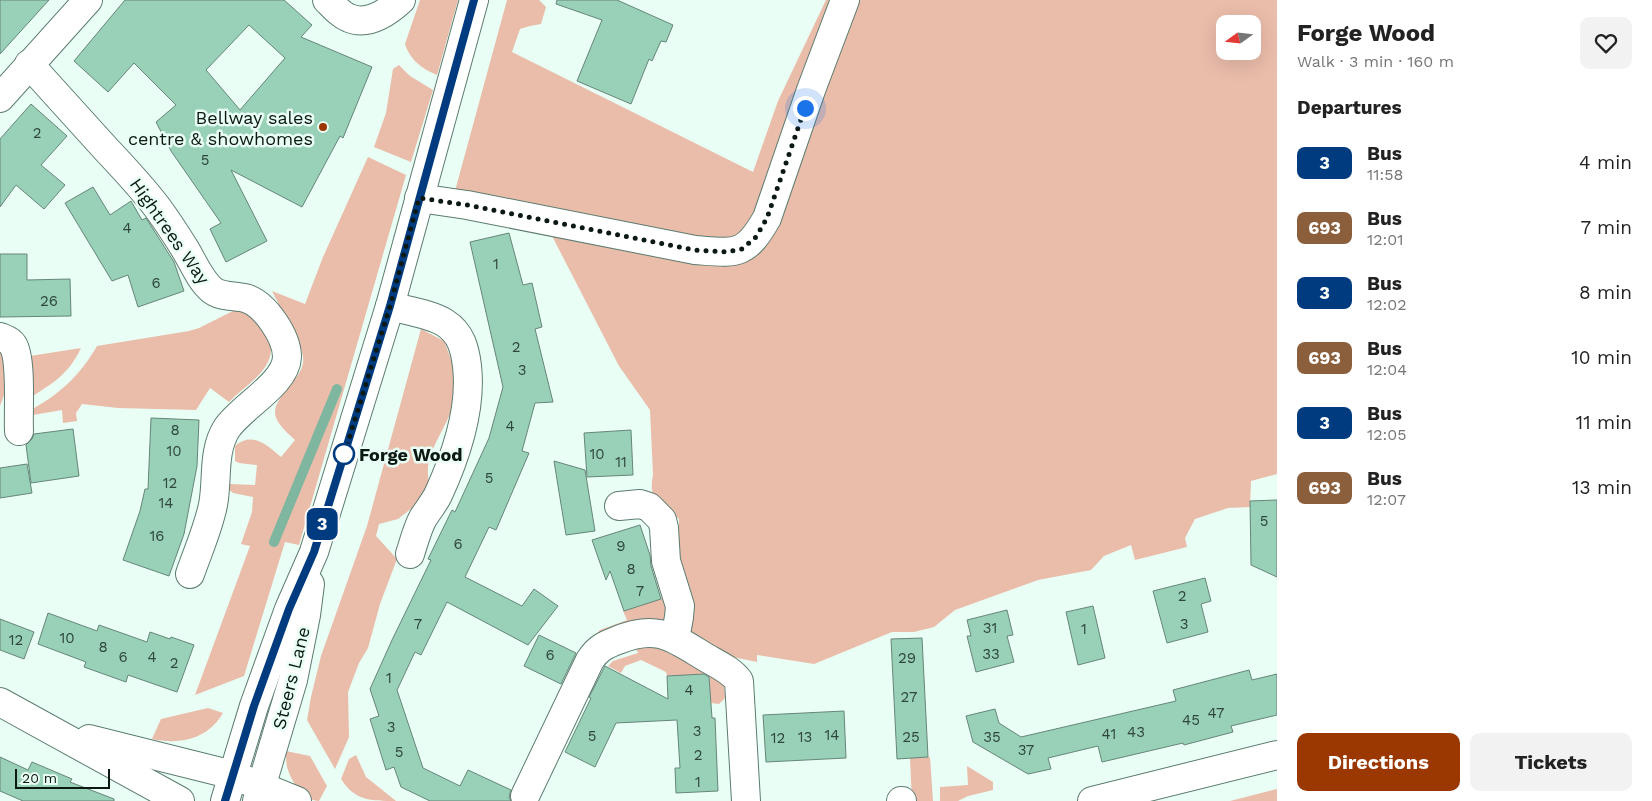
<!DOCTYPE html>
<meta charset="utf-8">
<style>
body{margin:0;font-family:"Work Sans",sans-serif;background:#f2f2f2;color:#222;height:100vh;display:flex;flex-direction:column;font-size:19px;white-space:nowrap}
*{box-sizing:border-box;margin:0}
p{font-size:16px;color:#767676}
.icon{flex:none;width:28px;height:28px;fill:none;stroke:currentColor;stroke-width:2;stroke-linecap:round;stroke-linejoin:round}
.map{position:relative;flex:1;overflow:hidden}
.details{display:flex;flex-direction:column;background:#fff;width:375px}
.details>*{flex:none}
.badge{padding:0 10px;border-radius:8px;font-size:18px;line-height:32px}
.needle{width:32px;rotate:255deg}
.fabs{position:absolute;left:1216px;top:15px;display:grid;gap:10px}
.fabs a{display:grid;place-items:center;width:45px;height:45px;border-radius:10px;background:#fff;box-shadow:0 5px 20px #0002;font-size:25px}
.scale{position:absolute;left:15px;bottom:12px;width:95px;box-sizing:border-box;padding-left:5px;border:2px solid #0c1913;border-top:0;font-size:14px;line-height:18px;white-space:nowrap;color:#0c1913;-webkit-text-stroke:4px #e9fef4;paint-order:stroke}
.you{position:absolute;width:25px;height:25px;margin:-12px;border:4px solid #fff;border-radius:50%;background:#1a73e8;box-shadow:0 0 0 8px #1a73e833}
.map>.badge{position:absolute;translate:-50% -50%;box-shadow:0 0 0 2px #fff}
h2{padding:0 20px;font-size:19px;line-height:45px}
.round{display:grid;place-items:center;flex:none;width:52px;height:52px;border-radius:10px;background:#f2f2f2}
.overview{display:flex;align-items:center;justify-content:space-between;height:85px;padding:0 20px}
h1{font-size:24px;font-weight:700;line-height:38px}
.button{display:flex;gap:10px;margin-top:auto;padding:10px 20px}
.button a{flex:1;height:58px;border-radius:10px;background:#9b3701;color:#fff;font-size:20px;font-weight:700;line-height:58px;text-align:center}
.button a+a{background:#f2f2f2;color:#222}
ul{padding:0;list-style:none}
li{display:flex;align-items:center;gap:15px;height:65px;padding:0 20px}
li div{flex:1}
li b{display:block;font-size:19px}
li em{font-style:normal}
li .badge{min-width:55px;font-weight:700;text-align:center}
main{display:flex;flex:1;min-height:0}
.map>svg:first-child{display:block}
.green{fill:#eabcaa;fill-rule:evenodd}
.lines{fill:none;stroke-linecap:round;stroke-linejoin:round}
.stream{stroke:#7fb6a0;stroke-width:10}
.building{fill:#98d0b8;stroke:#668679;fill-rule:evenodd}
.minor-casing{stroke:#5c7c6f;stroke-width:30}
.tertiary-casing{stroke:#5c7c6f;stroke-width:30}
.minor{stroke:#fff;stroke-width:28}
.tertiary{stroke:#fff;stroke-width:28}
.line-casing{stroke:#fff;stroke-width:11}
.line{stroke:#003b80;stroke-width:8}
.walk{stroke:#0c1913;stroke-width:5;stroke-dasharray:0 9}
.poi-dot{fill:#9b3701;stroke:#e9fef4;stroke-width:2}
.stop-dot{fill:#fff;stroke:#003b80;stroke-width:2.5}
.labels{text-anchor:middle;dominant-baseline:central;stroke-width:5;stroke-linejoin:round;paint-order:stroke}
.number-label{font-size:15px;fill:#2f473c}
.poi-label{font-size:18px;fill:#0c1913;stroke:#e9fef4;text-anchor:end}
.street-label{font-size:18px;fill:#0c1913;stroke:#e9fef4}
.stop-label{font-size:18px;font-weight:bold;fill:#0c1913;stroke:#e9fef4;text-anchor:start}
</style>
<main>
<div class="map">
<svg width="1277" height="801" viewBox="0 0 1277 801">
<rect width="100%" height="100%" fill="#e9fef4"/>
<g class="green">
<path d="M420,0H458L437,75C422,69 410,60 405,44Z"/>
<path d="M507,0H539L546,7L541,24L530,26L520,29L512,52L753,172L778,101L826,0H1277V474L1251,481L1250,507L1228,508L1195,519L1185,538L1187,547L1135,560L1131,545L1104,556L1091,570L1038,580L955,610L934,627L914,632H892L814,664L757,655V662L728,656L699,643L692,633L678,572L679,519C664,502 647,504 653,475L650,410L619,366L550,232L455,191ZM1225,24H1252V51H1225Z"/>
<polygon points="399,65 410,76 433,90 411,162 374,147 386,113 393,69"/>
<path d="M368,157L406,175L299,545L285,542L244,676L195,695L250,546L241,544L252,512L253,497L233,493L227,488L230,484L255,485L257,465L239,463L235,461V446C252,431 267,445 281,457L295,440C266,414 271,409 294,380C298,376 302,369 303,363C304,358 302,353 301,348L272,291L305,304L323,257Z"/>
<path d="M235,310C246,310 255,316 261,325C263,329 267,333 269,338C280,367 245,385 229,402L210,388L196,410L118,408L82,404L76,413L77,421L63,423L62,410L27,416V412C59,395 79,377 97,346L189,331L199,328Z"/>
<path d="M421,329L444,341C452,361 459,379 454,401C448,430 420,455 430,485L412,508L398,519L379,524L376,536L397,559L380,604L368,648L359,663L348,692L349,737L335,769L307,720L311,697L321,656L367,526Z"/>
<polygon points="0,347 7,364 4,395 0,406"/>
<path d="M81,348C68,376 51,384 25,401L30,356Z"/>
<polygon points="666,597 666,617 661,623 597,638 594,636 600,630 627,620 623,611"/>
<polygon points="651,645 710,672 724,684 725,698 719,704 711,703 709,674 667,676 666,672 641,660 625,666 621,673 608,666 613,661 638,653 635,646"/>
<path d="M208,708L223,713C208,739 180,745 152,739L161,719Z"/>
<path d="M286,751L310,756L327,786L319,801C303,801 291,781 287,767C286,762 286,756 286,751Z"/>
<path d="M356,755L366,777L396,801C371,801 355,801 341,779L349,759Z"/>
<polygon points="930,757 933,801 912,801 910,758"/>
<polygon points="967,766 993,782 993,790 968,796 958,801 940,801 940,787 968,785"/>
<polygon points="1277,789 1277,801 1230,801"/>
</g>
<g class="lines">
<polyline class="stream" points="274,542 337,389"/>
</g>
<g class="building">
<polygon points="0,0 49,0 0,54"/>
<path d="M125,0H284L312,25L301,37L372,67L343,138L340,136L302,207L231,170L267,241L226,262L210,229L221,223L171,151L156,122L176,105L134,63L108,92L74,61ZM249,25L285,58L240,110L206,70Z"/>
<polygon points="557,0 617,0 673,25 666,42 661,41 652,61 649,59 631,104 577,81 602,20 556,4"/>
<polygon points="31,104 67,136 41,165 65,185 44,209 16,185 0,207 0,139"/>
<polygon points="93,187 110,215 131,201 142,220 146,218 174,262 184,291 138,307 128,275 112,281 65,203"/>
<polygon points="509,233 523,285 532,283 542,327 535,329 553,402 535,403 522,451 529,453 496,530 489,527 465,577 522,606 534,589 558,606 528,645 447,602 421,655 415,652 397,690 423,768 460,786 468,770 511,790 509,797 511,801 430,801 401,787 394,767 386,770 370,719 379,716 370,689 392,640 431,560 428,559 452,510 455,512 489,438 503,387 470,242"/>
<polygon points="0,254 27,254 27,280 70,279 71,316 0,317"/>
<polygon points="151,418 199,420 197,466 184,534 169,576 123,560 140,511 145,489 148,489"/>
<polygon points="73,429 79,476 31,483 26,445 32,439 34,434"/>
<polygon points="631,430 633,475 587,477 584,433"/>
<polygon points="554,461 585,470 595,531 566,535"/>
<polygon points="27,464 32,493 0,498 0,468"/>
<polygon points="1277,500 1277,577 1251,565 1250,501"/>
<polygon points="640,525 650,555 651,566 661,599 624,611 610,571 606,580 592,540"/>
<polygon points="1205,578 1211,601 1201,604 1208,632 1167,643 1153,591"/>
<polygon points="1093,606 1105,658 1078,665 1066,612"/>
<polygon points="1007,610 1013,635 1007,636 1014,662 976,672 967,636 971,636 967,620"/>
<polygon points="48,613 97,631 99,625 147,642 150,632 170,639 171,637 194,645 177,692 128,675 126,682 84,667 86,662 38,644"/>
<polygon points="0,619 34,632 24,659 0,650"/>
<polygon points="539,635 576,653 561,684 524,666"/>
<polygon points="922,638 928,757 897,759 891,639"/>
<polygon points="605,666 668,699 667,676 704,674 709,677 712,718 715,718 718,791 676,793 675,768 680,768 677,720 616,723 595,767 565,752 591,698 589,697"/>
<polygon points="1249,670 1252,680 1277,674 1277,715 1231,726 1233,732 1184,745 1183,743 1102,762 1098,746 1048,758 1051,769 1028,774 973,742 966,716 995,709 999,723 1021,737 1176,701 1173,690"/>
<polygon points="844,711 846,758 766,762 763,715"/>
<polygon points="0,757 28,770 32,762 72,779 70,782 114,799 114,801 23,801 0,791"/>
</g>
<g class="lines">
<defs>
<g id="minor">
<path d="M327,0C334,7 341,15 349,18C368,26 388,12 401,0"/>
<path d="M29,64C54,92 80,120 105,148C122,166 138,183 153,202C165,217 175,233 185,249C193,262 200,280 212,290C222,298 237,295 248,299C266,306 287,337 287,357C286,384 242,406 227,428C212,451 218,480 213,505C208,529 198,551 190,574"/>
<polyline points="0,98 88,0"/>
<path d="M419,198L467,205L695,250C736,253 745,257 767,218L811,90L845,0"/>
<path d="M390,306C407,311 431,314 445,323C461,333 465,349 467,366C472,409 456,456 438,495C434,503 428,510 423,518C417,529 414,542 410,554"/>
<path d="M0,337C5,339 10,340 13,345C22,360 18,411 19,431"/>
<polyline points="619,506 640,504 649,507 662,520 664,528 666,561 680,606 679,617 675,639"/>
<polyline points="0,702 180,801"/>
<polyline points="89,739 221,772 248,781"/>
<path d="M525,796L590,660C598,648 605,645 618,640C657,624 672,637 705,657C717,664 731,670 739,681L746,801"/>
<polyline points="901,801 902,801"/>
</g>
<g id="tertiary">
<polyline points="248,781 297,801"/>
<polyline points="225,801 254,706 289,609 314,552 390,306 474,0"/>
<polyline points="257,801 293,680 306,615 310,584"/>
<polyline points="1092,801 1277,755"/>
</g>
</defs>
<use href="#minor" class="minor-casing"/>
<use href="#tertiary" class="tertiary-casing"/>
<use href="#minor" class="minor"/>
<use href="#tertiary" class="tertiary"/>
</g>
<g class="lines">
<defs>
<polyline id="line" points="225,801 254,706 289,609 314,552 390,306 474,0"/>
</defs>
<use href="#line" class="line-casing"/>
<use href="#line" class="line"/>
<polyline class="walk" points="344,454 343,458 390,306 419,198 467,205 695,250 726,252 742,249 756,237 767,218 805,108"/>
</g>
<circle class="poi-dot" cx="323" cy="127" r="5"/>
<circle class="stop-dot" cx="344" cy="454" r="10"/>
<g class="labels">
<g class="number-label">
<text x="37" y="133">2</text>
<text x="205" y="160">5</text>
<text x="127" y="228">4</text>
<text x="496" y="264">1</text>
<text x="156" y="283">6</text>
<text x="49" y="301">26</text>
<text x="516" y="347">2</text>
<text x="522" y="370">3</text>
<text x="510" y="426">4</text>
<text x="175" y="430">8</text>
<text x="174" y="451">10</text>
<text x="597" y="454">10</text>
<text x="621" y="462">11</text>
<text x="489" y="478">5</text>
<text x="170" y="483">12</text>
<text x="166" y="503">14</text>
<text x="1264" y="521">5</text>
<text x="157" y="536">16</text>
<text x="458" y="544">6</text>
<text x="621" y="546">9</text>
<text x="631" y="569">8</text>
<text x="640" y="591">7</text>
<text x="1182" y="596">2</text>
<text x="418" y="624">7</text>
<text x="1184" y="624">3</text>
<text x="990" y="628">31</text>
<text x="1084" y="629">1</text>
<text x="67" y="638">10</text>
<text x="16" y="640">12</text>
<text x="103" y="647">8</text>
<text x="991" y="654">33</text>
<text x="550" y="655">6</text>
<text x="123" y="657">6</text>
<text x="152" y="657">4</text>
<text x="907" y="658">29</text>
<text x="174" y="663">2</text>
<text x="389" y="678">1</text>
<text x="689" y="690">4</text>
<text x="909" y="697">27</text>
<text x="1216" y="713">47</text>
<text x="1191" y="720">45</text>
<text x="391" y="727">3</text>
<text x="697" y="731">3</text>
<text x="1136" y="732">43</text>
<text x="1109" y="734">41</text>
<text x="832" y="735">14</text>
<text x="592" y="736">5</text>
<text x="805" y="737">13</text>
<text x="911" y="737">25</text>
<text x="992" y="737">35</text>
<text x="778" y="738">12</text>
<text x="1026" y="750">37</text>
<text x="399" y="752">5</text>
<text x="698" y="755">2</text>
<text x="698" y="782">1</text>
</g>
<g class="poi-label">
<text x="313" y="117">Bellway sales<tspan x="313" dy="21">centre &amp; showhomes</tspan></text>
</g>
<g class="street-label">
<text transform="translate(170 231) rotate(55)">Hightrees Way</text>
<text transform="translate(291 678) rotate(-76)">Steers Lane</text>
</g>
<g class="stop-label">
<text x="359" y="454">Forge Wood</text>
</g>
</g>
</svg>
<div class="fabs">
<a><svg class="needle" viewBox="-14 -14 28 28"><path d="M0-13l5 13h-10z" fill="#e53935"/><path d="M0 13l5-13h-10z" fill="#767676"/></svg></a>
</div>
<div class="scale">20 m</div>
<div class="you" style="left:805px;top:108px"></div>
<b class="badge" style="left:322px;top:524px;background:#003b80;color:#fff">3</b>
</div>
<section class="details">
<div class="overview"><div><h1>Forge Wood</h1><p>Walk · 3 min · 160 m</p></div><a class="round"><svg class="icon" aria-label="heart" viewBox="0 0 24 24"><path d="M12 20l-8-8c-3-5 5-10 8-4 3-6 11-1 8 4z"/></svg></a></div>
<h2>Departures</h2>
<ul>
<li><span class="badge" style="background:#003b80;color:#fff">3</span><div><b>Bus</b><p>11:58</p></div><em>4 min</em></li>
<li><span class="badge" style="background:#8b5e3c;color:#fff">693</span><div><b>Bus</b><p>12:01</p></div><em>7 min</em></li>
<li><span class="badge" style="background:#003b80;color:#fff">3</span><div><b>Bus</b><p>12:02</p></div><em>8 min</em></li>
<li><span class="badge" style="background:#8b5e3c;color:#fff">693</span><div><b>Bus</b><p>12:04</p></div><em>10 min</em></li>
<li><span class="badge" style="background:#003b80;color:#fff">3</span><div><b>Bus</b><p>12:05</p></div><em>11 min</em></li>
<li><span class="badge" style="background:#8b5e3c;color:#fff">693</span><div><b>Bus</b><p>12:07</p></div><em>13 min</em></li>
</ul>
<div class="button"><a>Directions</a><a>Tickets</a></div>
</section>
</main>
